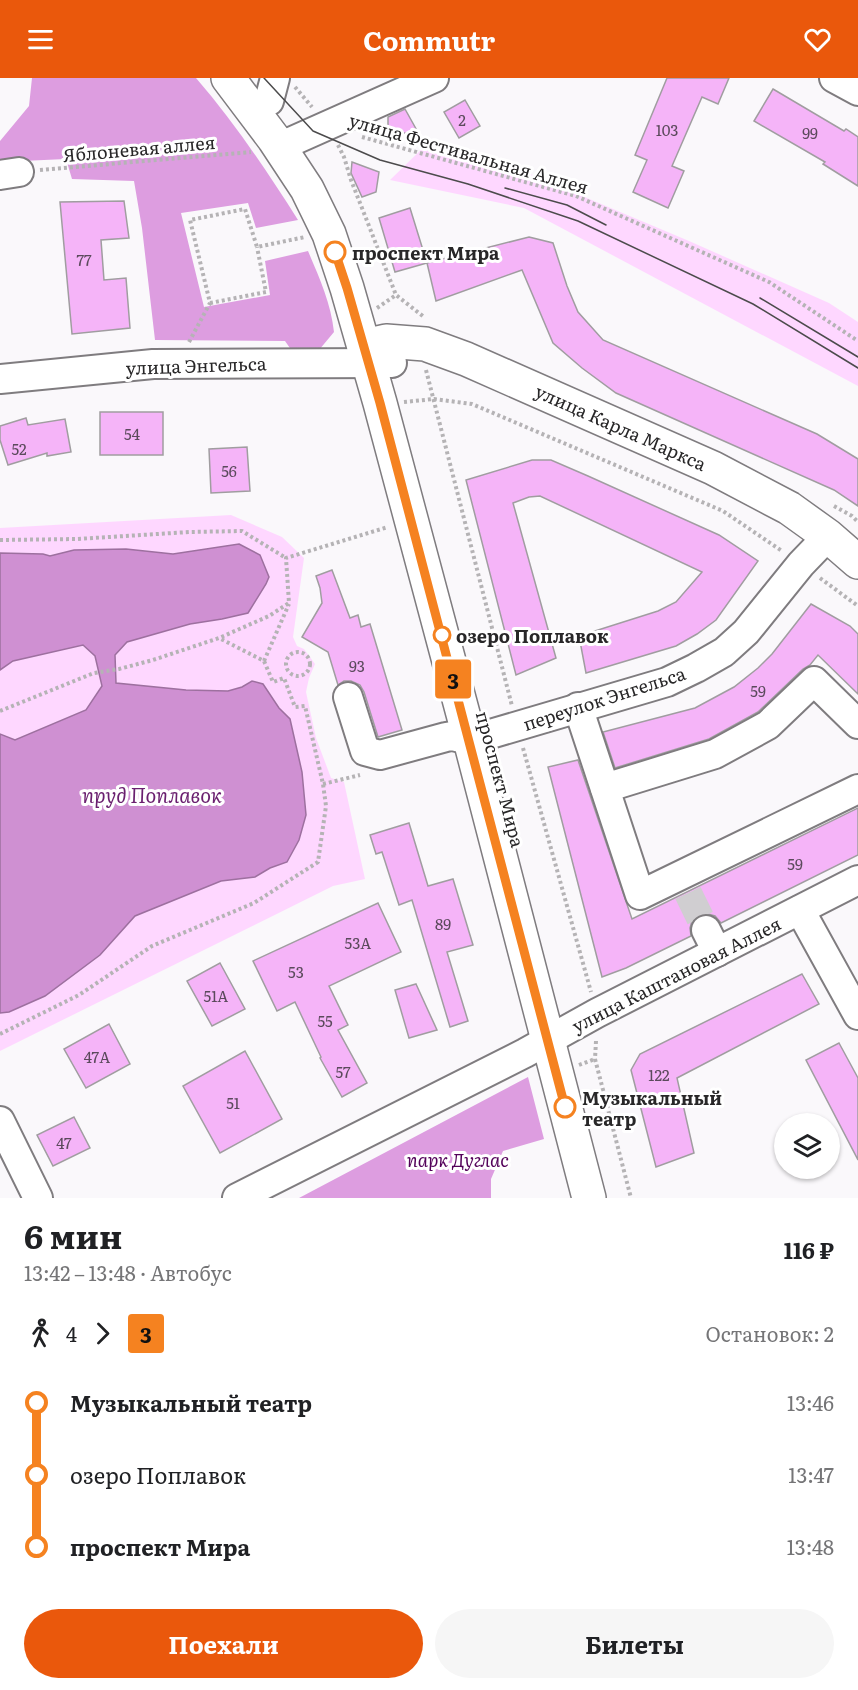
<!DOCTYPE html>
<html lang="ru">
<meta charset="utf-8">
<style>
body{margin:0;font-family:Literata,serif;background:#f6f6f6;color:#202124;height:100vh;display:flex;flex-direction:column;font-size:22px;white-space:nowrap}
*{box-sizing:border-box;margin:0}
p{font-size:20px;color:#757577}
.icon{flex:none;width:33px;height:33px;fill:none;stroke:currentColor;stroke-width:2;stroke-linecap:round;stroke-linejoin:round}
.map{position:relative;height:1120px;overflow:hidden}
.sheet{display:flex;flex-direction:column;background:#fff;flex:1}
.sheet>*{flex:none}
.badge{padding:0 12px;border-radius:4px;font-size:21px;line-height:39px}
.tools{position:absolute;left:774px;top:1035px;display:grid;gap:12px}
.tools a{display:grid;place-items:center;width:66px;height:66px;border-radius:50%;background:#fff;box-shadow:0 2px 4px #0004;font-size:30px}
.map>.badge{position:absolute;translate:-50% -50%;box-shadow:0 0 0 3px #fff}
.legs{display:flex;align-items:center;gap:9px;height:66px;padding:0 24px;font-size:20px}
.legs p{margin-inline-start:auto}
.headline{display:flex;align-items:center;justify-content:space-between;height:102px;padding:0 24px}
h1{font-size:33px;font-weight:700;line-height:45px}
.primary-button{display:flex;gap:12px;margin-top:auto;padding:12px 24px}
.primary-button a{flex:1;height:69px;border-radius:36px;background:#ea580c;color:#fff;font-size:24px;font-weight:700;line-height:69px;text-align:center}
.primary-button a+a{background:#f6f6f6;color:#202124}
ul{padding:0 24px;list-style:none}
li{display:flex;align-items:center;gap:21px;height:72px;font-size:22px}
li i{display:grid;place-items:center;width:9px;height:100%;margin:0 8px;background:currentColor}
li i::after{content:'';width:15px;height:15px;margin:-8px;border:4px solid;border-radius:50%;background:#fff}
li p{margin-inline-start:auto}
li:first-child i{background:linear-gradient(#0000 50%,currentColor 0)}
li:last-child i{background:linear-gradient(currentColor 50%,#0000 0)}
header{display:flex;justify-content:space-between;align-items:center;height:78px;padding:0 24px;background:#ea580c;color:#fff;font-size:27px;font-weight:700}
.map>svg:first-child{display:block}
.green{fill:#fed7ff}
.forest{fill:#dd9de0}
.water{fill:#cf90d2;stroke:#9d709f;stroke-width:1.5}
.building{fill:#f5b4f8;stroke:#a09da0;stroke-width:1.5}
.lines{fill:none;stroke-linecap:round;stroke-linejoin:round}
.minor-tunnel{stroke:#d0ced1;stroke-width:28;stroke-dasharray:28 14;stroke-linecap:butt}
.minor-casing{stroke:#7f7c7f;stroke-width:32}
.major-casing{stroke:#7f7c7f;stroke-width:36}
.path{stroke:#b5b3b5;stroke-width:4;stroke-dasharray:3 3;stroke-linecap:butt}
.minor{stroke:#fff;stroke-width:28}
.major{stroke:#fff;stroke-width:33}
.tram{stroke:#4c4b4c;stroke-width:1.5}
.line-1-casing{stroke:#fff;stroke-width:14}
.line-1{stroke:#f58220;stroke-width:9}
.stop-1-dot{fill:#fff;stroke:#f58220;stroke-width:3}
.labels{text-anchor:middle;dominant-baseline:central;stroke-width:6;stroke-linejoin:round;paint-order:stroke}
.number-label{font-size:15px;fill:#5b4a5c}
.street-label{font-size:18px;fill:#282728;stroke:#fff}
.stop-label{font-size:18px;font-weight:bold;fill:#282728;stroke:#fff;text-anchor:start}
.park-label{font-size:18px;font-style:italic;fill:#530159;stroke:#fff}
.water-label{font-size:20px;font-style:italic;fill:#6a1f6f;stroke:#fff}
</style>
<header><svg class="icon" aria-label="menu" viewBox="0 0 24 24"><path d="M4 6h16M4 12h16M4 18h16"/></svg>Commutr<svg class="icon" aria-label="heart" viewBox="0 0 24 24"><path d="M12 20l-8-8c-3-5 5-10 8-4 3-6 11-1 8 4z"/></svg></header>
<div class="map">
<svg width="858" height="1120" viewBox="0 0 858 1120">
<rect width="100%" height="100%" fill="#faf8fb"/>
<g class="green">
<polygon points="427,66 511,88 689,163 829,225 858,244 858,308 524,130 390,102"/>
<polygon points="231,437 282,459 304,480 293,559 297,568 304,571 315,586 309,600 306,614 316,660 331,700 344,704 365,801 333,808 0,973 0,450"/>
</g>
<g class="forest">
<path d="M32,0H196C234,44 267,93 298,142L256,150L248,125L181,135L204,229L270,217L265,183L308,173C319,199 331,225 334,254L319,272L306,271L292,273L285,263L155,262L142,150L134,103L72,101L66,81L0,84V63L29,28Z"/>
<polygon points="528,999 544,1061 503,1073 491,1101 491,1120 299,1120"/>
</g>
<polygon class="water" points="239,466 260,477 269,499 266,506 248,535 222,541 190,546 127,564 115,577 116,605 186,612 228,613 242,609 252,603 263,606 279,630 290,641 302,694 306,737 299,762 287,784 270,790 255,799 221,803 135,838 100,877 45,918 9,934 0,935 0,656 15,662 86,632 102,608 95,578 83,567 13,583 0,592 0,475 43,476 50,478 74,472 126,471 173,476"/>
<g class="building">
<polygon points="667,0 729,0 718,26 702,19 672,88 684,93 668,130 633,114 647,82 635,77"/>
<polygon points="773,11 844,53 846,51 858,59 858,108 823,86 825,84 754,43"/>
<polygon points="465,22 480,48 459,60 444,34"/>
<polygon points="405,31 420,58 388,52 388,39"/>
<polygon points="352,84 379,94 376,114 362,119 351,95"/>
<polygon points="124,123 129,160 101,162 104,202 126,200 130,250 72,256 60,124"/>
<polygon points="410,130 427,185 395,194 379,140"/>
<polygon points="529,159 553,165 567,208 578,234 603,262 817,356 858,381 858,428 834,412 616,315 582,290 553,265 522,192 436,223 427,185"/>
<rect x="100" y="334" width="63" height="43"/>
<polygon points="26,340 28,347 65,341 71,374 47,378 47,375 8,387 0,362 0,348"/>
<polygon points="247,369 250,413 211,415 209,371"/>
<polygon points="532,382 551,382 588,398 719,457 758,483 716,542 697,556 676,568 586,595 579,558 658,533 676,524 702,494 540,418 529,419 513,425 556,580 516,597 466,402"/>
<polygon points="332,492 350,540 358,537 361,549 370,546 402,652 378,659 364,614 360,607 351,603 344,603 338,607 328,574 302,559 322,525 320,510 316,498"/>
<polygon points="811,526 850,548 858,556 858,616 818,577 810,587 803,591 758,634 709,661 615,690 603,654 695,630 734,609 758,590 772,576"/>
<polygon points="578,682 632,841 858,730 858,777 721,845 715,838 708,836 699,837 692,843 690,850 691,858 626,890 602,899 548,689"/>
<polygon points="409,745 428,808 453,801 473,867 447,874 468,943 450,949 412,822 399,827 382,774 376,776 370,757"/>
<polygon points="378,825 401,874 329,908 348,947 338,952 367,1005 342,1019 320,980 321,979 295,924 277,933 253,883"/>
<polygon points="220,885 245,931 212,948 187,903"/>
<polygon points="802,896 819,926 677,1000 694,1075 656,1089 631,992 640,976"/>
<polygon points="416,906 437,952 409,960 395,912"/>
<polygon points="109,946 130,986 86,1010 64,971"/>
<polygon points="839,965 858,1000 858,1082 806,982"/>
<polygon points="245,973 282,1041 220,1075 183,1008"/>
<polygon points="74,1039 90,1070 53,1088 37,1057"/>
</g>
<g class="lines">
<polyline class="minor-tunnel" points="688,815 706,852"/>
<defs>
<g id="minor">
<polyline points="834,0 858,13"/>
<polyline points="269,23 275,0"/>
<polyline points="279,69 434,0"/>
<polyline points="0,97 19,94"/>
<polyline points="0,301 153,286 392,285"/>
<polyline points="348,619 365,673 380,677 446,659 452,658 470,662 667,604 696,590 724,574 746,554 801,486 828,458"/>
<polyline points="578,629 640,817 858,711"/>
<polyline points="605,710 715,676 768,647 814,603 858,646"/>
<polyline points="800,832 858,937"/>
<polyline points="706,852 717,874"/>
<polyline points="0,1043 38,1120"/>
<polyline points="237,1120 525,975 597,935 858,802"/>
</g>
<g id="major">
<polyline points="228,0 274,61 307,111 329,156 347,210 380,325 470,662 589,1120"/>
<polyline points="364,268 386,263 425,266 466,281 713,390 789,430 828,458 858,484"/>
</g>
</defs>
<use href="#minor" class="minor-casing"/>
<use href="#major" class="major-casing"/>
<g class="path">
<polyline points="295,9 312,29"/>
<polyline points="362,59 576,118 769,204 858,263"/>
<polyline points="338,67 344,79 351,102 396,217 424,239"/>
<polyline points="40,92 251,74"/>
<polyline points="210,225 266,214 257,169"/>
<polyline points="377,230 396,217"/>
<polyline points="189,264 210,225 190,142 245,131 257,169 305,159"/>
<polyline points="426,292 512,628"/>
<polyline points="404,324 434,321 472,326 723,433 782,473"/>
<polyline points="834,428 852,438 858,444"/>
<polyline points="0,462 77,461 189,454 242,453 286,480"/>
<polyline points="820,500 858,528"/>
<circle cx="298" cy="586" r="12"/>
<polyline points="264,583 289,526"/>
<polyline points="0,633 94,595 119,591 153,582 219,560 269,538 289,525 286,480 388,449"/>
<polyline points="523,670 591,914"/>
<polyline points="323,706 360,697"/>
<polyline points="0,956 79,917 152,868 254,825 318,784 326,728 323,706 305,628 295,629 284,600 273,604 264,583 219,560"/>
<polyline points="596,963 595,981 631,1120"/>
<polyline points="579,987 595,981"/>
</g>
<use href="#minor" class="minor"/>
<use href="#major" class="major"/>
<g class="tram">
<polyline points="264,0 313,53 380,82 468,106 578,143 753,226 858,290"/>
<polyline points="505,110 567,127 606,147"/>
<polyline points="760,220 858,279"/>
</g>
</g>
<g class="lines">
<defs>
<polyline id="line-1" points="335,174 347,210 380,325 565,1029"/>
</defs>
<use href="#line-1" class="line-1-casing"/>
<use href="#line-1" class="line-1"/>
</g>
<g class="stop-1-dot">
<circle cx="335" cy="174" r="10"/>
<circle cx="442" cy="557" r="8"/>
<circle cx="565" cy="1029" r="10"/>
</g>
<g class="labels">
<g class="number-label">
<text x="462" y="41">2</text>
<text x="667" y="51">103</text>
<text x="810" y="54">99</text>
<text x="84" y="181">77</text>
<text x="132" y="355">54</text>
<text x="19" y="370">52</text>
<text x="229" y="392">56</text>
<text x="357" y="587">93</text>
<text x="758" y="612">59</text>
<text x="795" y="785">59</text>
<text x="443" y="845">89</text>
<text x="358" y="864">53А</text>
<text x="296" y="893">53</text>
<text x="216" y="917">51А</text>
<text x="325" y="942">55</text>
<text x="97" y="978">47А</text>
<text x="343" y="993">57</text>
<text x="659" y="996">122</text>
<text x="233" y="1024">51</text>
<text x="64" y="1064">47</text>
</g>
<g class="street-label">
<text transform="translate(139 70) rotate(-5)">Яблоневая аллея</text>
<text transform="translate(469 75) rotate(16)">улица Фестивальная Аллея</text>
<text transform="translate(196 287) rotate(-2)">улица Энгельса</text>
<text transform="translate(621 349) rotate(24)">улица Карла Маркса</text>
<text transform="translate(604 620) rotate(-18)">переулок Энгельса</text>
<text transform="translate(501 701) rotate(75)">проспект Мира</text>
<text transform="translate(676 896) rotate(-27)">улица Каштановая Аллея</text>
</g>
<g class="stop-label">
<text x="352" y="174">проспект Мира</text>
<text x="456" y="557">озеро Поплавок</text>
<text x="582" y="1019">Музыкальный<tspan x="582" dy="21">театр</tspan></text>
</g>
<g class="park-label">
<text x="458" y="1081">парк Дуглас</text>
</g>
<g class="water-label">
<text x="152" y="716">пруд Поплавок</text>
</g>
</g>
</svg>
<div class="tools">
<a><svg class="icon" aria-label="layers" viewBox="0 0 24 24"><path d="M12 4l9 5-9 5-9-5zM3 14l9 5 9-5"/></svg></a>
</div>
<b class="badge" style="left:453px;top:601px;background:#f58220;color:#111">3</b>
</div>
<section class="sheet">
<div class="headline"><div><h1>6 мин</h1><p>13:42 – 13:48 · Автобус</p></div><b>116 ₽</b></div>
<div class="legs"><svg class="icon" aria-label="walk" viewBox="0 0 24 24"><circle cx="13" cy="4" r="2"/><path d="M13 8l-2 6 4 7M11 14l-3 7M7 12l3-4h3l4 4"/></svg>4<svg class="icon" aria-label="forward" viewBox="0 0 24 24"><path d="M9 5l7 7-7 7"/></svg><b class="badge" style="background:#f58220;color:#111">3</b><p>Остановок: 2</p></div>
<ul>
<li><i style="color:#f58220"></i><b>Музыкальный театр</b><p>13:46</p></li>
<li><i style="color:#f58220"></i><span>озеро Поплавок</span><p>13:47</p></li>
<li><i style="color:#f58220"></i><b>проспект Мира</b><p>13:48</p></li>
</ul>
<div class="primary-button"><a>Поехали</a><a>Билеты</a></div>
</section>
